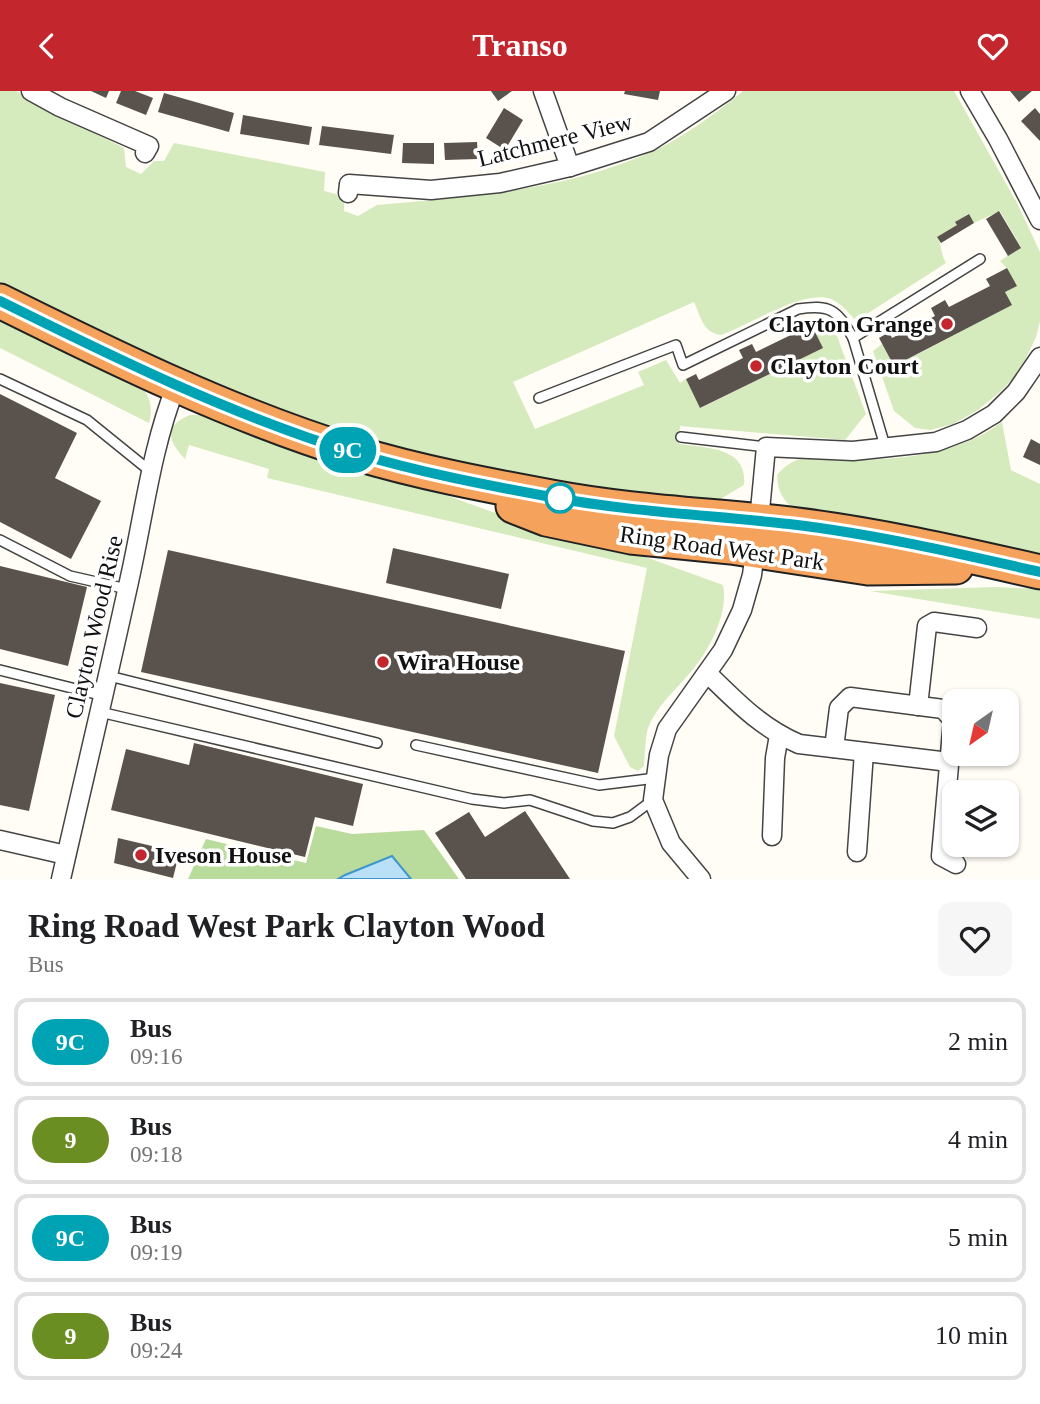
<!DOCTYPE html>
<style>
body{margin:0;font-family:"Times New Roman",serif;background:#f6f6f6;color:#202124;height:100vh;display:flex;flex-direction:column;font-size:26px;white-space:nowrap}
*{box-sizing:border-box;margin:0}
p{font-size:23px;color:#757577}
.icon{flex:none;width:38px;height:38px;fill:none;stroke:currentColor;stroke-width:2;stroke-linecap:round;stroke-linejoin:round}
.map{position:relative;height:788px;overflow:hidden}
.side{display:flex;flex-direction:column;background:#fff;flex:1}
.side>*{flex:none}
.badge{padding:0 14px;border-radius:23px;font-size:24px;line-height:46px}
.needle{width:46px;rotate:214deg}
.tools{position:absolute;left:942px;top:598px;display:grid;gap:14px}
.tools a{display:grid;place-items:center;width:77px;height:77px;border-radius:14px;background:#fff;box-shadow:0 2px 5px #0004;font-size:35px}
.map>.badge{position:absolute;translate:-50% -50%;box-shadow:0 0 0 4px #fff}
.round{display:grid;place-items:center;flex:none;width:74px;height:74px;border-radius:14px;background:#f6f6f6}
.head{display:flex;align-items:center;justify-content:space-between;height:119px;padding:0 28px}
h1{font-size:33px;font-weight:700;line-height:52px}
ul{padding:0;list-style:none}
li{display:flex;align-items:center;gap:21px;height:88px;margin:0 14px 10px;padding:0 14px;border:4px solid #e0e0e0;border-radius:14px}
li div{flex:1}
li b{display:block;font-size:26px}
li em{font-style:normal}
li .badge{min-width:77px;font-weight:700;text-align:center}
header{display:flex;justify-content:space-between;align-items:center;height:91px;padding:0 28px;background:#c4262e;color:#fff;font-size:32px;font-weight:700}
.map>svg:first-child{display:block}
.green{fill:#d5ebbd}
.forest{fill:#b9dc9c}
.water{fill:#b9e0f7;stroke:#3f96cf;stroke-width:2}
.building{fill:#5a524d}
.lines{fill:none;stroke-linecap:round;stroke-linejoin:round}
.lane-casing{stroke:#444;stroke-width:12}
.street-casing{stroke:#444;stroke-width:21}
.highway-casing{stroke:#222;stroke-width:37}
.lane{stroke:#fff;stroke-width:9}
.street{stroke:#fff;stroke-width:18}
.highway{stroke:#f5a25d;stroke-width:33}
.line-casing{stroke:#fff;stroke-width:16}
.line{stroke:#00a3b4;stroke-width:10}
.poi-dot{fill:#c4262e;stroke:#fff;stroke-width:2.5}
.stop-dot{fill:#fff;stroke:#00a3b4;stroke-width:3.5}
.labels{text-anchor:middle;dominant-baseline:central;stroke-width:7;stroke-linejoin:round;paint-order:stroke}
.street-label{font-size:24px;fill:#111;stroke:#fff}
.poi-label{font-size:24px;font-weight:bold;fill:#111;stroke:#fff;text-anchor:start}
</style>
<header><svg class="icon" aria-label="back" viewBox="0 0 24 24"><path d="M15 5l-7 7 7 7"/></svg>Transo<svg class="icon" aria-label="heart" viewBox="0 0 24 24"><path d="M12 20l-8-8c-3-5 5-10 8-4 3-6 11-1 8 4z"/></svg></header>
<div class="map">
<svg width="1040" height="788" viewBox="0 0 1040 788">
<rect width="100%" height="100%" fill="#fffdf5"/>
<g class="green">
<path d="M0,0H16L55,22L124,57L126,76L141,83L154,70H164L174,52L325,81L324,100L336,103L344,112V120L358,125L377,114C475,105 563,100 654,60C681,48 720,19 743,0H954L1017,112L1040,161V230L1036,246L1020,280L1001,300L978,319L953,333L930,339L915,337L894,320L873,260L882,253L895,275L1011,214L1005,201L1016,195L1007,177L1000,170L1021,156L1000,120L974,132L968,123L956,131L957,134L938,146C942,155 940,161 946,172L856,230C848,221 842,213 831,208C803,198 750,234 721,244C703,242 701,226 694,211L513,291L535,338L644,294L638,281L666,269L680,292L686,288L701,317L822,257L816,244L821,241L815,230C827,230 831,235 837,245L866,323L845,349L680,335L679,353C707,357 748,356 744,394L707,416L668,413L422,366L286,322L193,285L84,236L0,192Z"/>
<path d="M0,224L137,291C149,302 154,316 149,332L0,257Z"/>
<path d="M190,324H209L418,394L498,423L601,450L723,494C729,522 709,560 690,582C676,598 656,616 648,637C645,648 645,663 644,675L638,680L630,676L614,645L647,477L267,387L269,378L189,354L185,368C168,350 163,335 190,324Z"/>
<path d="M1002,331L1011,379L1040,393V465L799,422C784,411 778,403 777,384C784,376 794,368 804,367C822,365 840,369 858,369C908,368 961,362 1002,331Z"/>
<polygon points="995,496 1040,498 1040,528 870,500"/>
</g>
<polygon class="forest" points="316,735 352,743 424,739 459,788 411,788 392,765 338,788 188,788 206,748 306,772"/>
<polygon class="water" points="392,765 411,788 338,788 345,784"/>
<g class="building">
<polygon points="91,0 109,0 106,7"/>
<polygon points="121,0 135,0 153,7 146,24 116,12"/>
<polygon points="491,0 512,0 498,10"/>
<polygon points="625,0 660,0 658,9 624,3"/>
<polygon points="1010,0 1032,0 1019,11"/>
<polygon points="164,2 234,22 229,41 158,21"/>
<polygon points="504,17 523,29 505,59 486,47"/>
<polygon points="1035,17 1040,23 1040,50 1021,30"/>
<polygon points="243,24 312,36 309,54 240,43"/>
<polygon points="322,35 394,44 391,63 319,54"/>
<polygon points="477,51 478,68 445,69 444,52"/>
<polygon points="403,52 434,52 434,73 402,72"/>
<polygon points="999,120 1021,157 1008,165 986,128"/>
<polygon points="969,123 974,132 941,152 937,146 957,134 955,131"/>
<polygon points="1007,177 1017,195 1005,201 1012,214 894,275 879,247 889,241 892,247 935,225 931,217 945,209 949,216 990,195 986,188"/>
<polygon points="808,227 823,257 700,317 686,288 696,283 699,289 743,267 739,259 752,253 756,261 799,240 796,233"/>
<polygon points="0,303 77,342 55,387 101,410 71,468 0,431"/>
<polygon points="1031,348 1040,353 1040,374 1023,366"/>
<polygon points="393,457 509,483 501,518 386,492"/>
<polygon points="168,459 625,560 598,682 141,581"/>
<polygon points="0,475 87,496 68,575 0,558"/>
<polygon points="0,592 55,604 29,720 0,714"/>
<polygon points="194,652 363,693 353,735 315,726 305,766 111,719 126,658 189,674"/>
<polygon points="525,720 570,788 466,788 435,742 469,721 485,746"/>
<polygon points="118,747 152,755 151,760 178,767 173,787 114,772"/>
</g>
<g class="lines">
<defs>
<g id="lane">
<polyline points="0,288 87,329 150,380"/>
<path d="M539,307L676,254L683,274L798,218C831,213 837,219 853,247"/>
<polyline points="681,346 766,356"/>
<polyline points="885,355 853,247 980,168"/>
<polyline points="0,449 70,485 127,498"/>
<polyline points="0,579 104,605"/>
<polyline points="109,585 377,652"/>
<polyline points="100,621 472,708 504,712 530,709 593,730 613,732 630,726 653,709"/>
<polyline points="416,654 599,694 656,687"/>
</g>
<g id="street">
<polyline points="31,0 60,16 149,55 145,62"/>
<polyline points="543,0 570,76"/>
<polyline points="970,0 998,48 1040,129"/>
<polyline points="348,102 349,93 431,99 500,92 570,76 649,51 726,0"/>
<polyline points="759,430 766,356 853,360 936,351 967,339 994,323 1016,301 1040,266"/>
<path d="M707,582C737,611 760,636 799,653L949,671"/>
<polyline points="918,615 927,535 934,531 977,537"/>
<polyline points="834,657 839,617 850,606 943,618 953,629 941,765 956,773"/>
<polyline points="772,745 775,667 779,644"/>
<polyline points="0,749 66,764"/>
<polyline points="857,761 864,661"/>
<path d="M61,788C84,687 108,587 130,486C144,423 152,355 176,295"/>
<polyline points="701,788 671,752 653,709 659,664 667,638 723,559 742,519 752,484 755,460"/>
</g>
<g id="highway">
<path d="M0,210C115,267 231,324 355,362C418,381 486,394 551,406C630,421 710,424 789,433C874,443 957,462 1040,481"/>
<polyline points="513,415 546,428 631,446 731,456 868,477 956,476"/>
</g>
</defs>
<use href="#lane" class="lane-casing"/>
<use href="#street" class="street-casing"/>
<use href="#highway" class="highway-casing"/>
<use href="#lane" class="lane"/>
<use href="#street" class="street"/>
<use href="#highway" class="highway"/>
</g>
<g class="lines">
<defs>
<path id="line" d="M0,210C115,267 231,324 355,362C418,381 486,394 551,406C630,421 710,424 789,433C874,443 957,462 1040,481"/>
</defs>
<use href="#line" class="line-casing"/>
<use href="#line" class="line"/>
</g>
<g class="poi-dot">
<circle cx="947" cy="233" r="7"/>
<circle cx="756" cy="275" r="7"/>
<circle cx="383" cy="571" r="7"/>
<circle cx="141" cy="764" r="7"/>
</g>
<circle class="stop-dot" cx="560" cy="407" r="14"/>
<g class="labels">
<g class="street-label">
<text transform="translate(555 49) rotate(-14)">Latchmere View</text>
<text transform="translate(722 457) rotate(8)">Ring Road West Park</text>
<text transform="translate(94 536) rotate(-77)">Clayton Wood Rise</text>
</g>
<g class="poi-label">
<text x="933" y="233" text-anchor="end">Clayton Grange</text>
<text x="770" y="275">Clayton Court</text>
<text x="397" y="571">Wira House</text>
<text x="155" y="764">Iveson House</text>
</g>
</g>
</svg>
<div class="tools">
<a><svg class="needle" viewBox="-14 -14 28 28"><path d="M0-13l5 13h-10z" fill="#e53935"/><path d="M0 13l5-13h-10z" fill="#757577"/></svg></a>
<a><svg class="icon" aria-label="layers" viewBox="0 0 24 24"><path d="M12 4l9 5-9 5-9-5zM3 14l9 5 9-5"/></svg></a>
</div>
<b class="badge" style="left:348px;top:359px;background:#00a3b4;color:#fff">9C</b>
</div>
<section class="side">
<div class="head"><div><h1>Ring Road West Park Clayton Wood</h1><p>Bus</p></div><a class="round"><svg class="icon" aria-label="heart" viewBox="0 0 24 24"><path d="M12 20l-8-8c-3-5 5-10 8-4 3-6 11-1 8 4z"/></svg></a></div>
<ul>
<li><span class="badge" style="background:#00a3b4;color:#fff">9C</span><div><b>Bus</b><p>09:16</p></div><em>2 min</em></li>
<li><span class="badge" style="background:#6b8e23;color:#fff">9</span><div><b>Bus</b><p>09:18</p></div><em>4 min</em></li>
<li><span class="badge" style="background:#00a3b4;color:#fff">9C</span><div><b>Bus</b><p>09:19</p></div><em>5 min</em></li>
<li><span class="badge" style="background:#6b8e23;color:#fff">9</span><div><b>Bus</b><p>09:24</p></div><em>10 min</em></li>
</ul>
</section>
